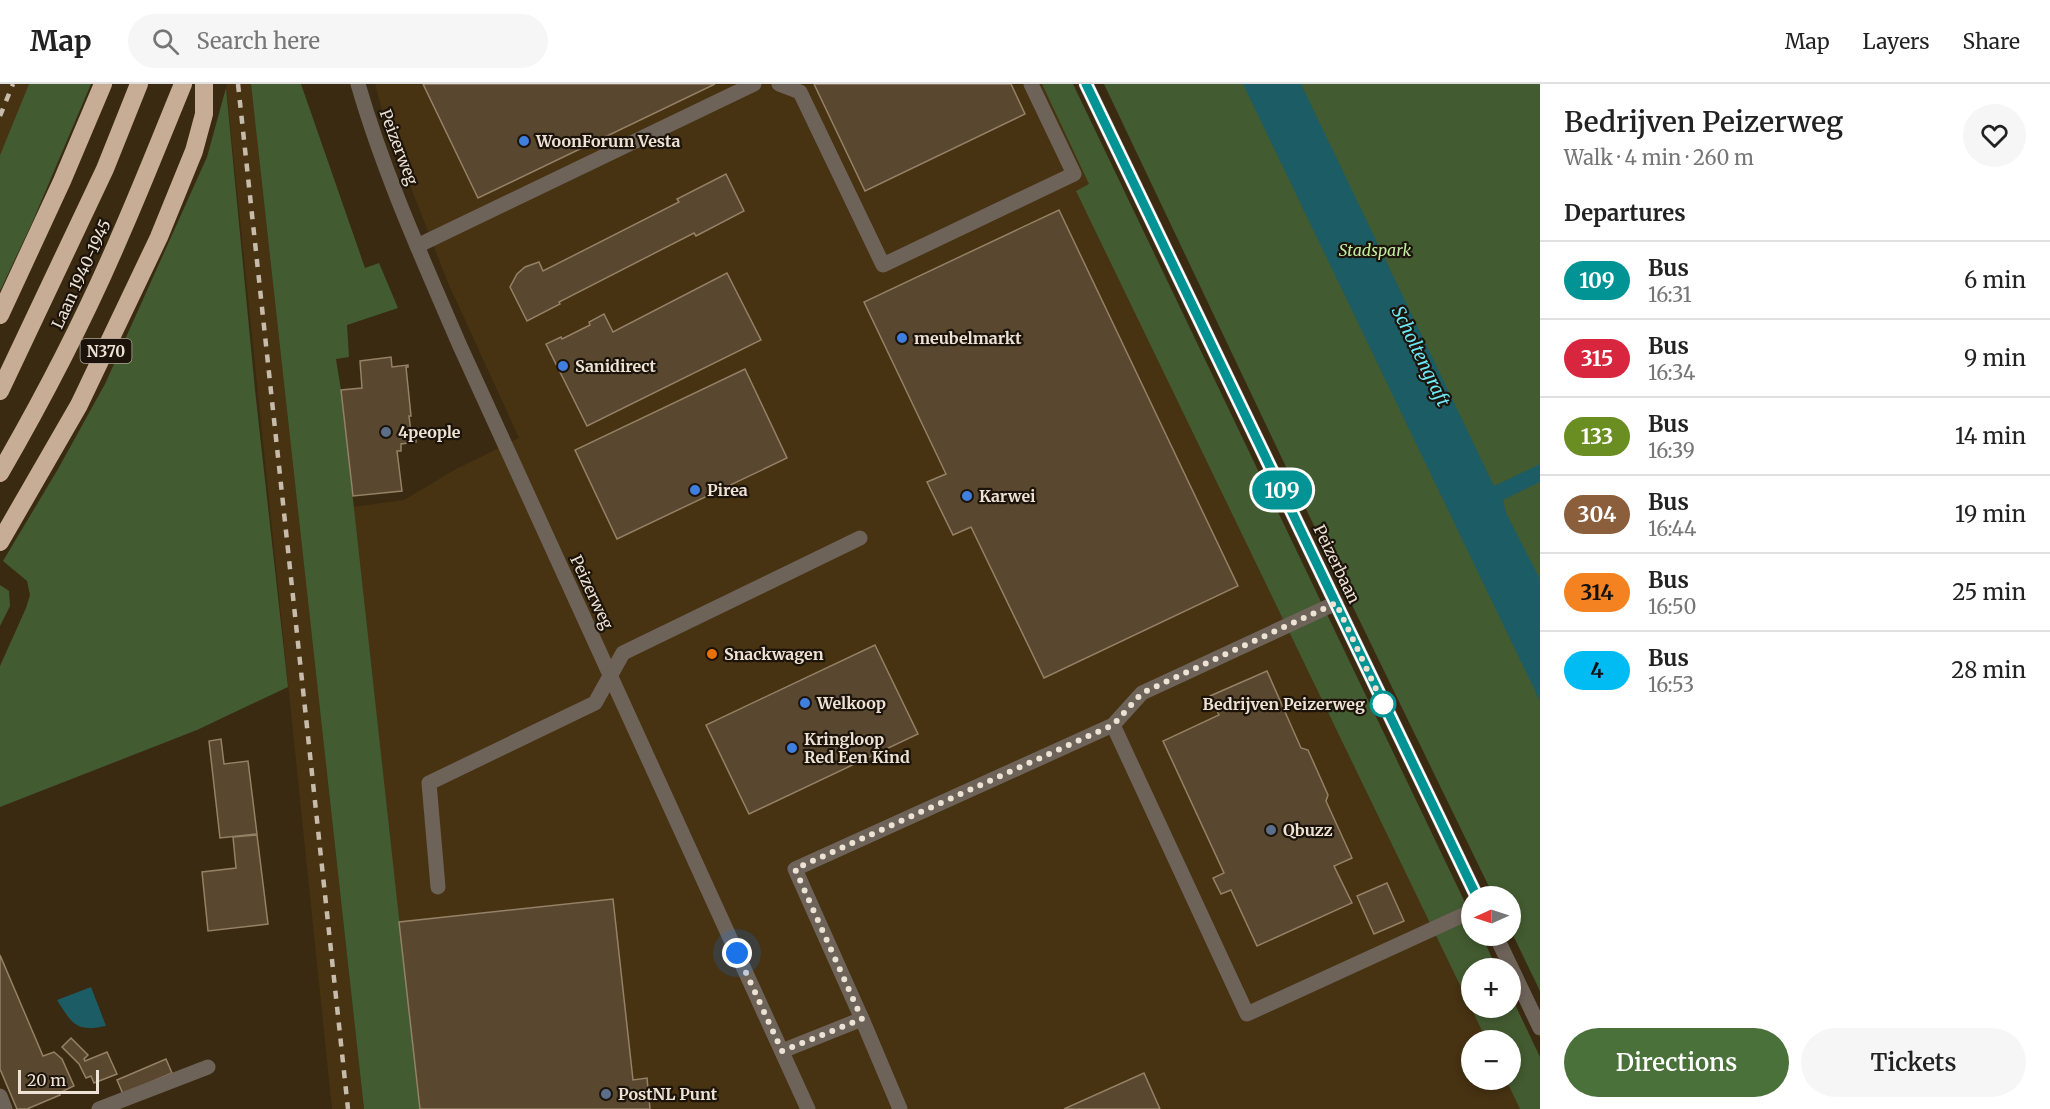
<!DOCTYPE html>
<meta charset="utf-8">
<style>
body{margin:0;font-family:Merriweather,serif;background:#f6f6f6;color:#222;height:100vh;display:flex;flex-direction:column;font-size:22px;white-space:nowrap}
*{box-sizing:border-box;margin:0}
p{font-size:20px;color:#767676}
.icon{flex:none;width:33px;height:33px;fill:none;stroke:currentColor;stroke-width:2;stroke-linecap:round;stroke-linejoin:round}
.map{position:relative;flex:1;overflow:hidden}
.details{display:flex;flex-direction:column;background:#fff;width:510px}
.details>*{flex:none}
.badge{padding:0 12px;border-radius:20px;font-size:21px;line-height:39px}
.needle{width:39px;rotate:267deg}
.tools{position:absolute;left:1461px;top:802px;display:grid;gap:12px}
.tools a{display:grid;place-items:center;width:60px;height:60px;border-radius:50%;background:#fff;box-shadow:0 3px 9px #0003;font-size:30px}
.scale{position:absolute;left:18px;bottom:15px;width:81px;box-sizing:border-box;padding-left:6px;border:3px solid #ede2d4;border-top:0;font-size:16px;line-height:21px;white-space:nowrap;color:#ede2d4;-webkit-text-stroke:4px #1c140a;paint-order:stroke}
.you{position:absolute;width:30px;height:30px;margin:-15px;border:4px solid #fff;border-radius:50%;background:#1a73e8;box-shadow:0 0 0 9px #1a73e833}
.map>.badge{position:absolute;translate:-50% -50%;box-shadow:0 0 0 3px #fff}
h2{padding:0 24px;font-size:22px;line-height:54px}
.round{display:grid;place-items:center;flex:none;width:63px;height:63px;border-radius:32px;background:#f6f6f6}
.head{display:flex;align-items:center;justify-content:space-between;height:102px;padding:0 24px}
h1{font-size:28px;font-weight:600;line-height:45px}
.action{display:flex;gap:12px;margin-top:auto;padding:12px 24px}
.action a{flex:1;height:69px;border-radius:36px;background:#4a7139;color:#fff;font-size:24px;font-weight:600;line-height:69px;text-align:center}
.action a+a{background:#f6f6f6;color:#222}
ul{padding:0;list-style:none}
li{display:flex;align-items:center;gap:18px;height:78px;padding:0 24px;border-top:2px solid #e0e0e0}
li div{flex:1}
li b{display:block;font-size:22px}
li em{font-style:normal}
li .badge{min-width:66px;font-weight:700;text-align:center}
header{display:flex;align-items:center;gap:36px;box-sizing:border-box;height:84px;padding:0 30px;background:#fff;border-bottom:2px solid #e0e0e0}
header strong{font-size:28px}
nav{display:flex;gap:33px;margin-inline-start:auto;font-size:21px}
.search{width:420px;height:54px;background:#f6f6f6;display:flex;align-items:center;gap:15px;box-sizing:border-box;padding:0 21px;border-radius:33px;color:#767676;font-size:22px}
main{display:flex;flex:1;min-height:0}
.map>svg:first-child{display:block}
.built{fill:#473212;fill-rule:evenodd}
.green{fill:#435b31}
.water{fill:#1c5c64}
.building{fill:#59482f;stroke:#948166;stroke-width:1.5}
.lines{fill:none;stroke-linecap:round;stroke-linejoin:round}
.minor{stroke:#6e6359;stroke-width:15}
.highway{stroke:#c7ad95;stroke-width:18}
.rail{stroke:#c7bbab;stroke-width:4.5;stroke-dasharray:8 8;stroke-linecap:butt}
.line-casing{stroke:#fff;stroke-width:14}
.line{stroke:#029495;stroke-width:9}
.walk{stroke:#ede2d4;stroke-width:6;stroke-dasharray:0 10.8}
.shop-dot{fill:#3f7fe0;stroke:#1c140a;stroke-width:2}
.service-dot{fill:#5c6f8a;stroke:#1c140a;stroke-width:2}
.food-dot{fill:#e8710a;stroke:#1c140a;stroke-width:2}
.stop-dot{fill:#fff;stroke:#029495;stroke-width:3}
.labels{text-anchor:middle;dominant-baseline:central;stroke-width:4.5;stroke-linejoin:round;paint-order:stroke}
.shield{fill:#1c140a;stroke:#aea497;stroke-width:1.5}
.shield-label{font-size:15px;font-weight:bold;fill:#ede2d4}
.poi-label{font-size:16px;font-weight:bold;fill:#ede2d4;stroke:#1c140a;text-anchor:start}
.street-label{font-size:16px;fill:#ede2d4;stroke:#1c140a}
.park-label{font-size:16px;font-style:italic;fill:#c1eda1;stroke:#1c140a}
.stop-label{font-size:16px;font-weight:bold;fill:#ede2d4;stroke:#1c140a;text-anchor:end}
.water-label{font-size:18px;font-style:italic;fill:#6de7f6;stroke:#1c140a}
</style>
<header>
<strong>Map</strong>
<div class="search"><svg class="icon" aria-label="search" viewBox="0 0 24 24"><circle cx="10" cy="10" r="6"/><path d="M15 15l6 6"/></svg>Search here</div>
<nav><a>Map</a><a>Layers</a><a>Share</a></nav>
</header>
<main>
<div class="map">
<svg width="1540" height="1025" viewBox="0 0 1540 1025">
<rect width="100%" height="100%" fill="#3a2a11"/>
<g class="built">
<polygon points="0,0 29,0 0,71"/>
<polygon points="226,0 251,0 364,1025 332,1025"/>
<path d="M375,0H1064L1472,885V924H1503L1540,1025H420L353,423L404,416L456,385L519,354L448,199L385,37ZM1472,957H1510V996H1472Z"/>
</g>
<g class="green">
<polygon points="29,0 91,0 32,139 0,207 0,71"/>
<polygon points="251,0 301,0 365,184 379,179 398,224 347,241 349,273 336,275 341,306 420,1025 364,1025"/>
<polygon points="1042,0 1073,0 1471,831 1472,852 1482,852 1497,885 1472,885 1472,924 1510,924 1511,912 1540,973 1540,1025 1520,1025 1506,996 1510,996 1510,957 1487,957 1076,107 1089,100"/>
<polygon points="1104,0 1540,0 1540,907 1511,847 1510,813 1494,813 1336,488"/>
<polygon points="226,4 255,306 288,603 197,646 0,723 0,582 26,524 30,511 27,497 3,477 58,385 105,300 207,73"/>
<polygon points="0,501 9,507 10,522 0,542"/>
</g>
<g class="water">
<polygon points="1243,0 1301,0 1494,402 1540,380 1540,398 1503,416 1506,429 1540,495 1540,617"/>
<path d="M91,903L106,942C76,948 73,941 57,916Z"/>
</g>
<g class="building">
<polygon points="423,0 715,0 478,114"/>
<polygon points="814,0 1011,0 1025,30 865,107"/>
<polygon points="726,90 744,127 696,152 694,149 559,218 560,220 527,237 510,203 517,190 525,183 539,178 543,187 679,118 677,115"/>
<polygon points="1059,126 1238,502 1044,594 971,443 953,451 927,398 946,390 864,218"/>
<polygon points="727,189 761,256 587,342 546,260 561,253 562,255 590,241 589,238 604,230 613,248"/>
<polygon points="391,273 392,283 408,281 408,283 406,283 411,332 409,332 412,357 416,356 416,358 401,360 401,367 397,367 402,407 353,412 341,306 362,304 360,277"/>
<polygon points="745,285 787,374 617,455 575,366"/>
<polygon points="875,561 918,650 749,730 706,641"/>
<polygon points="1267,587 1301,664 1308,666 1328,711 1326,717 1352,774 1334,782 1352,819 1257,862 1231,806 1221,810 1213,794 1224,789 1163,657 1219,631 1210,612"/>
<polygon points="221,655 224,680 248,677 257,750 220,754 209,657"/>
<polygon points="257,751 268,840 208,847 202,788 236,784 233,753"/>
<polygon points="1387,799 1404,837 1374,850 1357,812"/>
<polygon points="613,815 633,996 647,994 650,1025 420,1025 399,838"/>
<polygon points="0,871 43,972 54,968 62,975 74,1002 59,1009 60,1011 27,1025 17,1025 0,985"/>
<polygon points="71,954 88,971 84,975 85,977 107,968 117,990 94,999 91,992 86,994 79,980 62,963"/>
<polygon points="166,975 172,989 123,1010 117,996"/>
<polygon points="1144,989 1160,1025 1064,1025"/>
</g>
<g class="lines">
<g class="minor">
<path d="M358,0C384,90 423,176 460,262L808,1025"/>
<polyline points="779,0 800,8 883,181 1074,90 1031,0"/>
<polyline points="1086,0 1477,813"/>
<polyline points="417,162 754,0"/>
<polyline points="1113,641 1247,930 1472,827"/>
<polyline points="438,803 429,699 595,619 623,569 860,454"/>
<polyline points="1496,852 1540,944"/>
<polyline points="862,935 900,1025"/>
<polyline points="782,967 862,935 795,785 1113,641 1142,609 1336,519"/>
<polyline points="0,1012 5,1025"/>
<polyline points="99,1025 208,983"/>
</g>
<g class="highway">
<polyline points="0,231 62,97 103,0"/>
<polyline points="0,307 105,85 139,0"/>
<path d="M0,389C44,313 85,234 120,152C142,102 162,51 183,0"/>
<polyline points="0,458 79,321 159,153 194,67 204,30 204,0"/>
</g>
<g class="rail">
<polyline points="238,0 348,1025"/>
<polyline points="0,32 13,0"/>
</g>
</g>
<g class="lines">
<defs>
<polyline id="line" points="1086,0 1477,813"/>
</defs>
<use href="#line" class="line-casing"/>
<use href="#line" class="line"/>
<polyline class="walk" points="737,869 782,967 862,935 795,785 1113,641 1142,609 1336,519 1383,620"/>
</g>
<g class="shop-dot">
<circle cx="524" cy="57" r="6"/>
<circle cx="902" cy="254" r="6"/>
<circle cx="563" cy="282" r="6"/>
<circle cx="695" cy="406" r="6"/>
<circle cx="967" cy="412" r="6"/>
<circle cx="805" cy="619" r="6"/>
<circle cx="792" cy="664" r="6"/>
</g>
<g class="service-dot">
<circle cx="386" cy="348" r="6"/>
<circle cx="1271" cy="746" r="6"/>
<circle cx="606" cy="1010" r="6"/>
</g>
<circle class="food-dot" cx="712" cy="570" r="6"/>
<circle class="stop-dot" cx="1383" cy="620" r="12"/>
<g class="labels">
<rect class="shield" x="80.5" y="255" width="51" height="24" rx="4.5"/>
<g class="shield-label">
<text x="106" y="267">N370</text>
</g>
<g class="poi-label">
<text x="536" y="57">WoonForum Vesta</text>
<text x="914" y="254">meubelmarkt</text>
<text x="575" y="282">Sanidirect</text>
<text x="398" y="348">4people</text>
<text x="707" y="406">Pirea</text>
<text x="979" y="412">Karwei</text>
<text x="724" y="570">Snackwagen</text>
<text x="817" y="619">Welkoop</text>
<text x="804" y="655">Kringloop<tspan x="804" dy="18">Red Een Kind</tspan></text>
<text x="1283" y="746">Qbuzz</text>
<text x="618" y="1010">PostNL Punt</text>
</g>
<g class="street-label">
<text transform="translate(399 63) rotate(69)">Peizerweg</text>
<text transform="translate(81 190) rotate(-65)">Laan 1940-1945</text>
<text transform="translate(1337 480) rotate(64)">Peizerbaan</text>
<text transform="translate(592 508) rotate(65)">Peizerweg</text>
</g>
<g class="park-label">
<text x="1375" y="166">Stadspark</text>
</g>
<g class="stop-label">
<text x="1365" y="620">Bedrijven Peizerweg</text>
</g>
<g class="water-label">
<text transform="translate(1421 272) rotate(64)">Scholtengraft</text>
</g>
</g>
</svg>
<div class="tools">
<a><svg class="needle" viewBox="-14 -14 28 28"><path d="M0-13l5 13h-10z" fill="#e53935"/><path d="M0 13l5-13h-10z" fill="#767676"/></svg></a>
<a>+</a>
<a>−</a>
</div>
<div class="scale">20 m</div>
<div class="you" style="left:737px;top:869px"></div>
<b class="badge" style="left:1282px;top:406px;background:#029495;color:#fff">109</b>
</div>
<section class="details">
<div class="head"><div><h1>Bedrijven Peizerweg</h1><p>Walk · 4 min · 260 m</p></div><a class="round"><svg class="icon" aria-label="heart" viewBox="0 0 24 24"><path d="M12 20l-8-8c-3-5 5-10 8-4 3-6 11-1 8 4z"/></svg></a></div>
<h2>Departures</h2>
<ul>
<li><span class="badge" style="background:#029495;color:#fff">109</span><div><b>Bus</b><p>16:31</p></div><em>6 min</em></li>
<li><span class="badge" style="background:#d7263d;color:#fff">315</span><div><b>Bus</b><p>16:34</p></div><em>9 min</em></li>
<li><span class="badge" style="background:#6b8e23;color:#fff">133</span><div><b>Bus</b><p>16:39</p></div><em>14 min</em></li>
<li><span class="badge" style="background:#8b5e3c;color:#fff">304</span><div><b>Bus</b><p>16:44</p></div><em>19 min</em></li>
<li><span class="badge" style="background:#f58220;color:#111">314</span><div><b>Bus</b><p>16:50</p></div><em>25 min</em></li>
<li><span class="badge" style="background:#00bcf2;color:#111">4</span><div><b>Bus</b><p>16:53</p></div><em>28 min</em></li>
</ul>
<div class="action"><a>Directions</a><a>Tickets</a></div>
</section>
</main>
